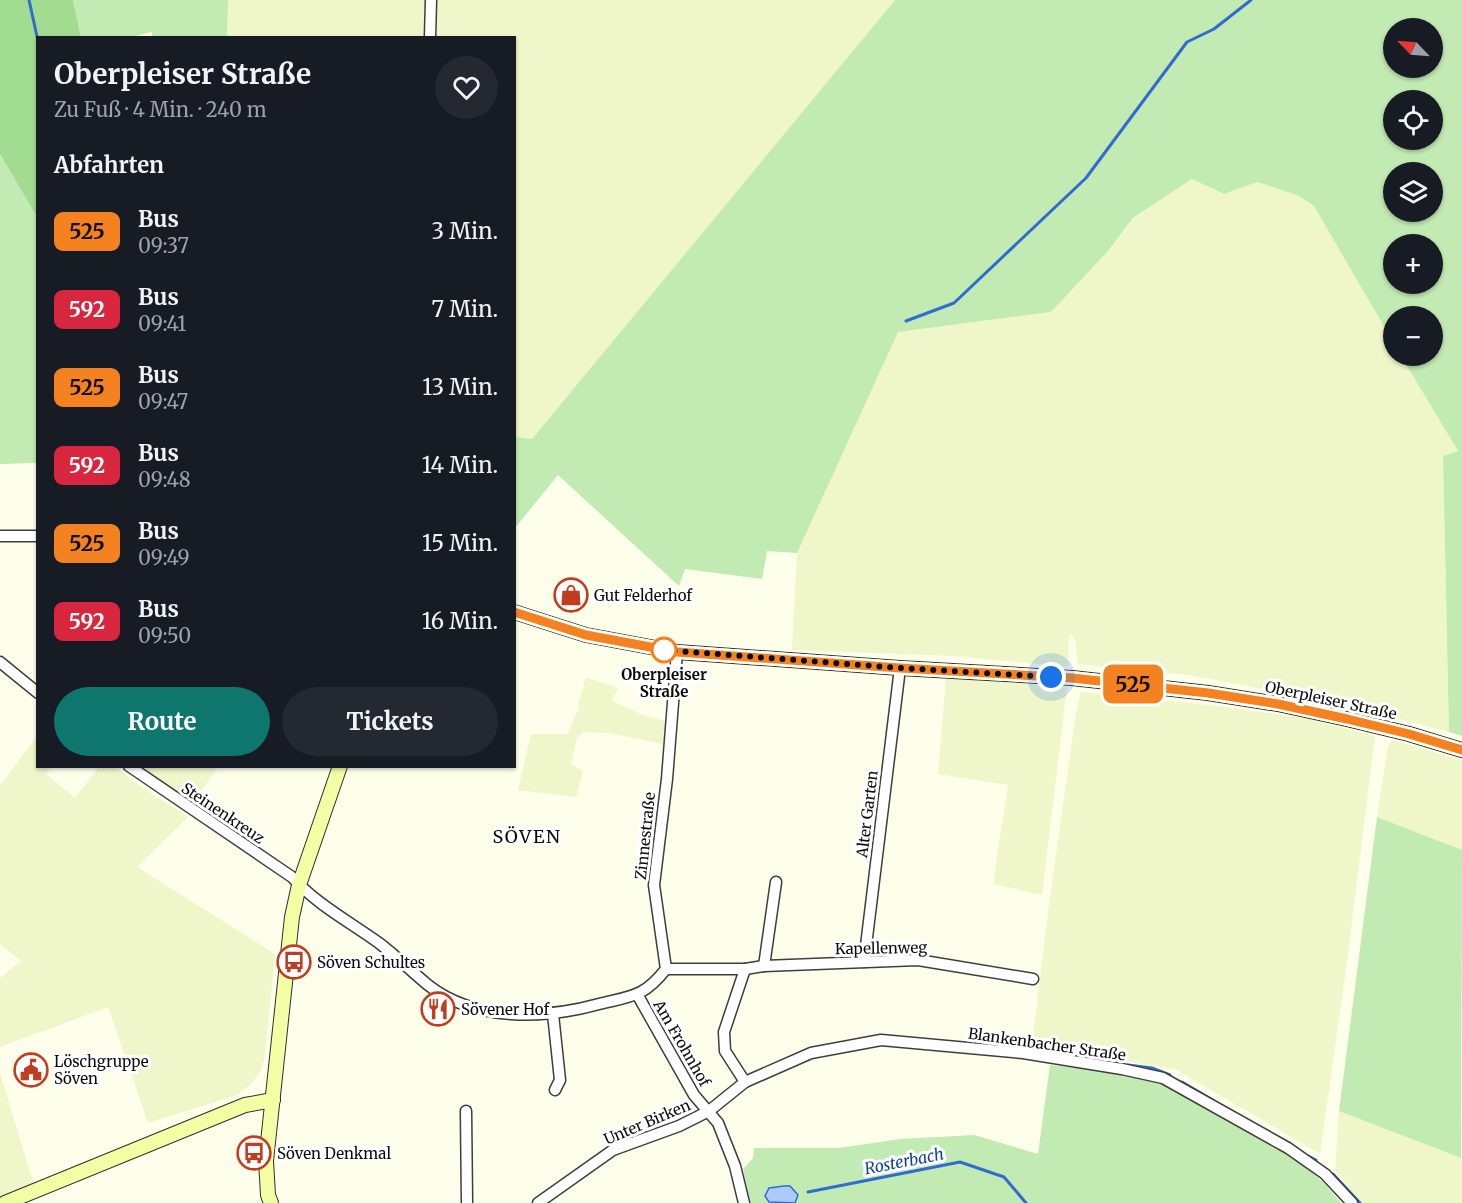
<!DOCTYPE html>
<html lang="de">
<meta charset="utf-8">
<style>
body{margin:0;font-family:Merriweather,serif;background:#242831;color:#f1f3f6;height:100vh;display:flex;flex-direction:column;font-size:22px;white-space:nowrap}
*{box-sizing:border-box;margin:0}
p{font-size:20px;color:#9ea1a6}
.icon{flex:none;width:33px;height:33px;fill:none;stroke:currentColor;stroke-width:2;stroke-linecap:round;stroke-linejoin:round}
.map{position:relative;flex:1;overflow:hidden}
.details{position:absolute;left:36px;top:36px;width:480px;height:732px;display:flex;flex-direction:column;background:#171b24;border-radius:0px;box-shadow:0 2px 4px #0004}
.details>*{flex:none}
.badge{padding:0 12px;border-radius:9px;font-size:21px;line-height:39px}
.needle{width:39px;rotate:295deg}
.fabs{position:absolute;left:1383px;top:18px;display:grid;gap:12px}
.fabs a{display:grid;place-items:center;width:60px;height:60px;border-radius:50%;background:#171b24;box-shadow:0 2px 4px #0004;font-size:30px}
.you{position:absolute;width:30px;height:30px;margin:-15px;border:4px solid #fff;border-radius:50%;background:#1a73e8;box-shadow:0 0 0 9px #1a73e833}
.map>.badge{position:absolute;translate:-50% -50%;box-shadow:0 0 0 3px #fff}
h2{padding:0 18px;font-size:22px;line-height:54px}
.round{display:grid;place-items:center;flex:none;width:63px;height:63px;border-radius:32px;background:#242831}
.summary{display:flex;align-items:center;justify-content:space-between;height:102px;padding:0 18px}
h1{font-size:28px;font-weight:700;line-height:45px}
.action{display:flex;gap:12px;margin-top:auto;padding:12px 18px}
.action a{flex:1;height:69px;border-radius:36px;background:#0f766e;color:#fff;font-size:24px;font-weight:700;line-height:69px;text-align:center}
.action a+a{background:#242831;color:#f1f3f6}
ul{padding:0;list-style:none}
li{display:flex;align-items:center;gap:18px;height:78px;padding:0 18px}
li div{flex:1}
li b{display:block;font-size:22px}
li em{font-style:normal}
li .badge{min-width:66px;font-weight:700;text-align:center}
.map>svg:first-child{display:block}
.farmland{fill:#eff6c9}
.green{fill:#c2eab3;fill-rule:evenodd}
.forest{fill:#a1dc91}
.water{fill:#adcaf8;stroke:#316bd2;stroke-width:1.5}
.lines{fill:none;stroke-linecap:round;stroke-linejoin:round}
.stream{stroke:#316bd2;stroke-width:3}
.street-casing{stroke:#3e3e3e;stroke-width:13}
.secondary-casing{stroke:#2d2d2d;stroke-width:16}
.street{stroke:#fff;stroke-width:10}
.secondary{stroke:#f3ffa5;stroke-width:14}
.line-casing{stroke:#fff;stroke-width:14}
.line{stroke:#f58220;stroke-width:9}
.walk{stroke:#0b0b0b;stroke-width:6;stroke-dasharray:0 10.8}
.stop-dot{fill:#fff;stroke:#f58220;stroke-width:3}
.labels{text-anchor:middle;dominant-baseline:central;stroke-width:6;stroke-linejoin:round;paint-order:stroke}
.poi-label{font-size:15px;fill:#0b0b0b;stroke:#fff;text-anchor:start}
.stop-label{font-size:15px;font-weight:bold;fill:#0b0b0b;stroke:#fff}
.street-label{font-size:15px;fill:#0b0b0b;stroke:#fff}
.water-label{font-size:16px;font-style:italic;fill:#113fa1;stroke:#fff}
.quarter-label{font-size:18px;letter-spacing:1.5px;fill:#0b0b0b;stroke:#fff}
</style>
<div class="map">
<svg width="1462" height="1203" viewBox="0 0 1462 1203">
<rect width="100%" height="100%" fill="#feffea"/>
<g class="farmland">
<polygon points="228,0 425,0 424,37 227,37"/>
<polygon points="437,0 895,0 532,439 514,437 514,38 436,38"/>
<polygon points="1192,179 1224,194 1256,182 1299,196 1314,206 1393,342 1394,356 1401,356 1458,451 1443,456 1449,732 1338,703 1188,675 1078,664 1075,638 1069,634 1068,667 953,656 792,650 797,553 897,332 1051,312 1108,251 1134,218"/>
<polygon points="586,677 618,688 612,701 645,716 666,721 663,744 608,733 584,732 577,737 571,764 583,771 576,797 518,790 531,734 567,734 580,706 578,705"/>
<polygon points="946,678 1067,687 1042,895 993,884 1008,785 938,774"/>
<polygon points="1081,692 1209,705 1305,718 1375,736 1347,962 1320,1154 1177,1070 1032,1045 1048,912 1076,713"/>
<polygon points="37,736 38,766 51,767 46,774 75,798 99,767 115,767 140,786 188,817 137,867 275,954 265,1056 261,1071 250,1085 237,1095 148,1123 108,1007 0,1047 0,978 21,961 0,944 0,786"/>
<polygon points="1392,740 1462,760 1462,850 1377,817 1388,746"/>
<polygon points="140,767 218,767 192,804"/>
<polygon points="0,1073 34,1185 0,1199"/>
<polygon points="1339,1111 1461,1158 1462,1151 1462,1203 1362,1203 1335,1171"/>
</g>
<g class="green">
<polygon points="73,0 228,0 227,37 152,37 152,32 131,37 81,37"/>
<path d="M895,0H1462V736L1449,732L1443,456L1458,451L1401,356H1432V316H1394L1393,342L1314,206L1299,196L1257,182L1224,194L1192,179L1133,218L1108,251L1051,312L898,332L797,553L767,551L762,579L685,569L679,586L558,475L515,528V437L532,439ZM1394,28H1432V68H1394ZM1394,100H1432V140H1394ZM1394,172H1432V212H1394ZM1432,244V284H1394V244Z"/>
<polygon points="0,154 37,217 37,463 0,464"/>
<polygon points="1377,817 1462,850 1461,1158 1339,1111"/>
<polygon points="1050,1065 1124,1073 1164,1085 1290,1154 1324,1183 1341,1203 749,1203 743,1169 753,1158 754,1148 839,1148 900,1139 974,1135 1038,1154"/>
</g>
<polygon class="forest" points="0,0 73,0 81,37 38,38 37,217 0,154"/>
<polygon class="water" points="784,1186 790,1186 798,1195 795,1203 769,1202 765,1196 769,1188"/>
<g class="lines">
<g class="stream">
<polyline points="29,0 38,41"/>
<polyline points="906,321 954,303 1086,178 1187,42 1214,29 1251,0"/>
<polyline points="1128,1065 1152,1068 1170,1075"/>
<polyline points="1182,1082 1214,1101"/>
<polyline points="1308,1156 1316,1160"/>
<polyline points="1333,1174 1360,1203"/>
<polyline points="808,1192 960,1162 1004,1177 1026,1203"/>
</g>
<defs>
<g id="street">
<polyline points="430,38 431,0"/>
<polyline points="0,536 38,536"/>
<polyline points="0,662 38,693"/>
<path d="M129,766L292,877C316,904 350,922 379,943C396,956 411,971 428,985C475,1022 545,1019 599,1004C632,996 644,997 666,969L654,885L667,779L677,652"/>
<polyline points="864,962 900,668"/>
<polyline points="764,966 776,882"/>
<polyline points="666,969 745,969 764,966 918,960 1033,979"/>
<polyline points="637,994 694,1095 718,1123 735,1166 744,1203"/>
<polyline points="553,1014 560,1080 555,1090"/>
<polyline points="745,1082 725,1051 724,1032 745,969"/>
<polyline points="466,1111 467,1203"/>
<polyline points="538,1203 613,1150 679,1126 709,1111 745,1082 811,1053 881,1040 1023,1053 1122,1069 1163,1078 1288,1148 1325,1174 1352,1203"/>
</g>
<g id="secondary">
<polyline points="514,612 586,635 677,652 900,668 1072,678 1208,693 1278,704 1347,719 1409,734 1462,750"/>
<polyline points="5,1203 245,1105 273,1100"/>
<polyline points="271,1203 268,1195 266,1161 292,917 299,885 340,766"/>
</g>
</defs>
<use href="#street" class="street-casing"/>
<use href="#secondary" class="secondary-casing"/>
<use href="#street" class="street"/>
<use href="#secondary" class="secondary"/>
</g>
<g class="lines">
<defs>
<polyline id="line" points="514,612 586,635 677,652 900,668 1072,678 1208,693 1278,704 1347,719 1409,734 1462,750"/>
</defs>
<use href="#line" class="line-casing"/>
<use href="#line" class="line"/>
<polyline class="walk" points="664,650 900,668 1051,677"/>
</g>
<defs>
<symbol id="shop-ring" viewBox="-11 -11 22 22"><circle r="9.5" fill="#fff" stroke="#c03e1f" stroke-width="1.5"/><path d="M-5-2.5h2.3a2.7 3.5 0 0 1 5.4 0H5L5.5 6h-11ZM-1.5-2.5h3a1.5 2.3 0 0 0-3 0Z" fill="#c03e1f"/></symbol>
<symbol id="bus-ring" viewBox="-11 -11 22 22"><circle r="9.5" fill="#fff" stroke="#c03e1f" stroke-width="1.5"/><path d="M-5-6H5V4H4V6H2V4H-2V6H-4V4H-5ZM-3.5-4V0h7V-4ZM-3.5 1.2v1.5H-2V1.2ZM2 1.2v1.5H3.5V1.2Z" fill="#c03e1f"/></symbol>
<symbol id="restaurant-ring" viewBox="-11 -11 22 22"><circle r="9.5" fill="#fff" stroke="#c03e1f" stroke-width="1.5"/><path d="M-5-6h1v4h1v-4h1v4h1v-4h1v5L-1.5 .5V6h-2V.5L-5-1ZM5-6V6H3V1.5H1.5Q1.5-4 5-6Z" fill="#c03e1f"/></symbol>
<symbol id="civic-ring" viewBox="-11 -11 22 22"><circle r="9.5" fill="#fff" stroke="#c03e1f" stroke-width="1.5"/><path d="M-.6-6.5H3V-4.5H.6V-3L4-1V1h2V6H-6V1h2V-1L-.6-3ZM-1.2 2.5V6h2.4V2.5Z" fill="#c03e1f"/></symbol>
</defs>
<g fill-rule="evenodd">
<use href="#shop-ring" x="552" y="576" width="38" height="38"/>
<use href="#bus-ring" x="275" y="943" width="38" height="38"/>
<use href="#restaurant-ring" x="419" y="990" width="38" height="38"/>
<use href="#civic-ring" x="12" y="1051" width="38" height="38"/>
<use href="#bus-ring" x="235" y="1134" width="38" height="38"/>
</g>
<circle class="stop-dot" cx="664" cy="650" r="12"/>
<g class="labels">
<g class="poi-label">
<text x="594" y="595">Gut Felderhof</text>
<text x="317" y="962">Söven Schultes</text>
<text x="461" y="1009">Sövener Hof</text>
<text x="54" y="1061">Löschgruppe<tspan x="54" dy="17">Söven</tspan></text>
<text x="277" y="1153">Söven Denkmal</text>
</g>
<g class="stop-label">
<text x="664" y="674">Oberpleiser<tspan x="664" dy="17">Straße</tspan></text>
</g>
<g class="street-label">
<text transform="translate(1331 700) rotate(12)">Oberpleiser Straße</text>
<text transform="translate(223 813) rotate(34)">Steinenkreuz</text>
<text transform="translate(867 814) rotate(-83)">Alter Garten</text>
<text transform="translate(645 836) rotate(-84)">Zinnestraße</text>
<text transform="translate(881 948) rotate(-1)">Kapellenweg</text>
<text transform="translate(682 1043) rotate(60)">Am Frohnhof</text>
<text transform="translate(1047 1044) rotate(8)">Blankenbacher Straße</text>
<text transform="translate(647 1122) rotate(-23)">Unter Birken</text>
</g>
<g class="water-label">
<text transform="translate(904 1161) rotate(-11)">Rosterbach</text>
</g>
<g class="quarter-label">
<text x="527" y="836">SÖVEN</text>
</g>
</g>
</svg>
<div class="fabs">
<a><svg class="needle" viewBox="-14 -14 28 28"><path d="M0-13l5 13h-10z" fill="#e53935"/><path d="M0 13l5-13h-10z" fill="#9ea1a6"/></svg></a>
<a><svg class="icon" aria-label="locate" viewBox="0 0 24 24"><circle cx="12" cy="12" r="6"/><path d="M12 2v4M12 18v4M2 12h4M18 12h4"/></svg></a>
<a><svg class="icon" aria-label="layers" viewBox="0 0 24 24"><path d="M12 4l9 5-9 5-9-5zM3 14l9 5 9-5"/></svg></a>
<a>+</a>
<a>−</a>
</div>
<div class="you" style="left:1051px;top:677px"></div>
<b class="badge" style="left:1133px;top:684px;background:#f58220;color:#111">525</b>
<section class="details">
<div class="summary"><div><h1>Oberpleiser Straße</h1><p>Zu Fuß · 4 Min. · 240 m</p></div><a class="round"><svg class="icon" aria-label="heart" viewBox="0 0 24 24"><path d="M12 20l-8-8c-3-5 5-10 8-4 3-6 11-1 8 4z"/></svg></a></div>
<h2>Abfahrten</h2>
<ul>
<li><span class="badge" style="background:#f58220;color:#111">525</span><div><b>Bus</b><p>09:37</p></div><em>3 Min.</em></li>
<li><span class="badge" style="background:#d7263d;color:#fff">592</span><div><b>Bus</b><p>09:41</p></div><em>7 Min.</em></li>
<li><span class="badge" style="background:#f58220;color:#111">525</span><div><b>Bus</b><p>09:47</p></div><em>13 Min.</em></li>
<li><span class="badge" style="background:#d7263d;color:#fff">592</span><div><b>Bus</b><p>09:48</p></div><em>14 Min.</em></li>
<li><span class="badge" style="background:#f58220;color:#111">525</span><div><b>Bus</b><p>09:49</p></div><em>15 Min.</em></li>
<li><span class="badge" style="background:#d7263d;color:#fff">592</span><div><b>Bus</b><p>09:50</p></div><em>16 Min.</em></li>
</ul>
<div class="action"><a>Route</a><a>Tickets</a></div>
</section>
</div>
